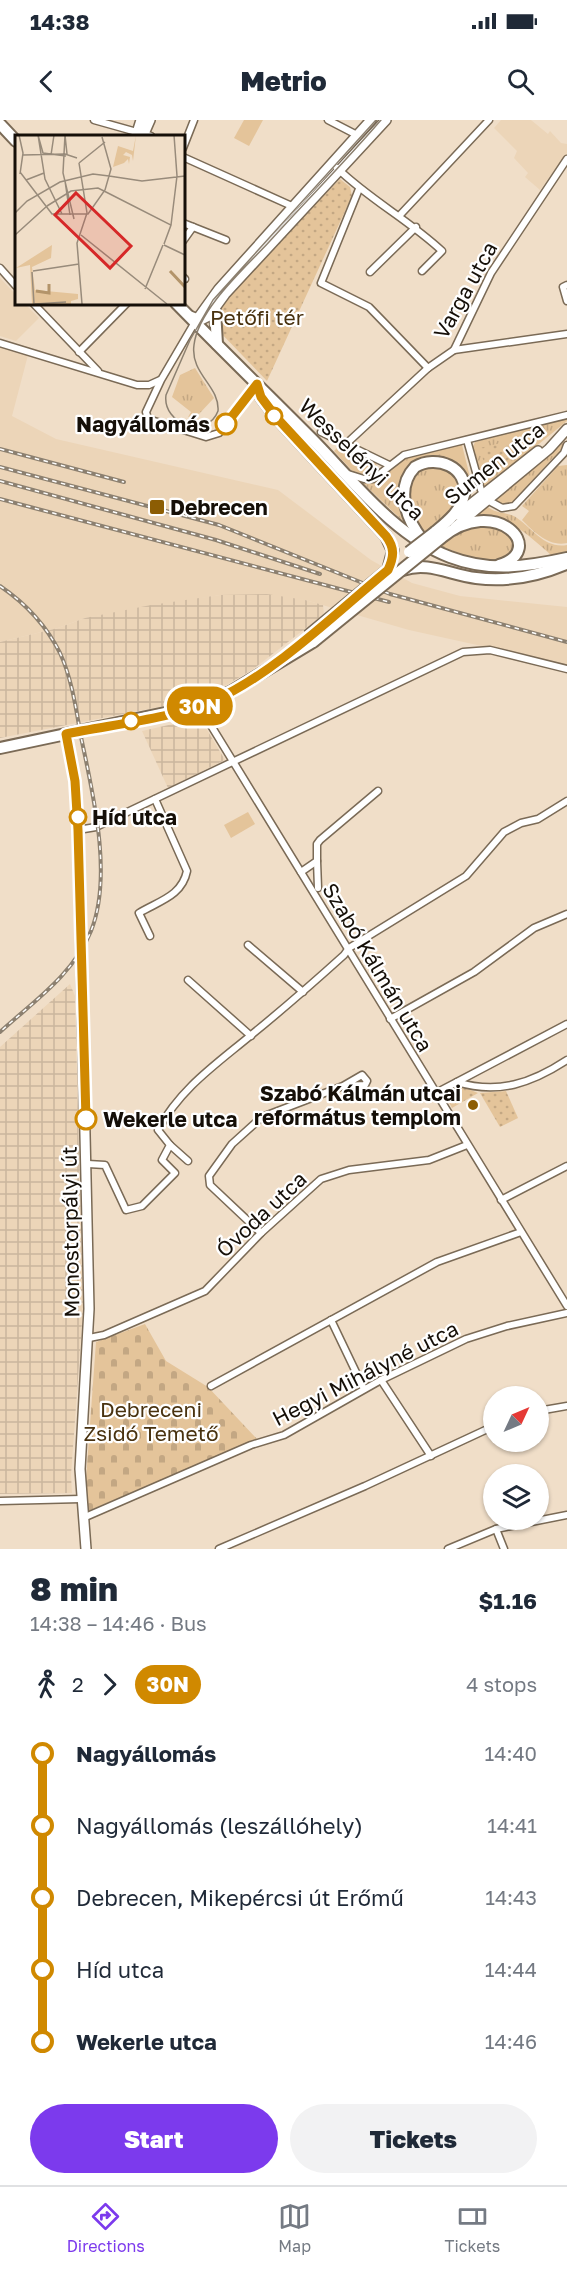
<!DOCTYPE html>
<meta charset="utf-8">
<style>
body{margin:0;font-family:"Golos Text",sans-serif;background:#f2f2f3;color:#1f2937;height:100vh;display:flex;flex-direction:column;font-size:22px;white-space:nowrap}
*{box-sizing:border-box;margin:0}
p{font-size:20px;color:#747a83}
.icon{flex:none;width:33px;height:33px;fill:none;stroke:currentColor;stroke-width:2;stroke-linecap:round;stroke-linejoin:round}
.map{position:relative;height:1429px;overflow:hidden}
.side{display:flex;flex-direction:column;background:#fff;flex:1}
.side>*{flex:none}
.badge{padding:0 12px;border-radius:20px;font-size:21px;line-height:39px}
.needle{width:39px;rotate:46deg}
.controls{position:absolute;left:483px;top:1266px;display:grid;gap:12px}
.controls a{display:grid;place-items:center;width:66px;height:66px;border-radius:50%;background:#fff;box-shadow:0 2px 4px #0004;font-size:30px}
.map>.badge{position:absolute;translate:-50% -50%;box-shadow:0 0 0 3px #fff}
.legs{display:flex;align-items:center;gap:9px;height:66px;padding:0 30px;font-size:20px}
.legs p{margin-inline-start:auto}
.head{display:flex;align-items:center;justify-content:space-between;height:102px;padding:0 30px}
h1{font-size:33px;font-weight:800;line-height:45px}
.action{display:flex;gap:12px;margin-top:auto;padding:12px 30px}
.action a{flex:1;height:69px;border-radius:36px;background:#7c3aed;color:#fff;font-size:24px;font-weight:800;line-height:69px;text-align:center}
.action a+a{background:#f2f2f3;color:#1f2937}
ul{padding:0 30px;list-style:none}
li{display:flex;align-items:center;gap:21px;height:72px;font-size:22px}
li i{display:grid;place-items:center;width:9px;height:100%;margin:0 8px;background:currentColor}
li i::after{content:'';width:15px;height:15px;margin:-8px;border:4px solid;border-radius:50%;background:#fff}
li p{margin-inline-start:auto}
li:first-child i{background:linear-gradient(#0000 50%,currentColor 0)}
li:last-child i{background:linear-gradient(currentColor 50%,#0000 0)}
.status{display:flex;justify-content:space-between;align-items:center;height:42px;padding:0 30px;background:#fff;direction:ltr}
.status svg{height:16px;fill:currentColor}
header{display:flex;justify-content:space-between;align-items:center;height:78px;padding:0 30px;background:#fff;font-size:27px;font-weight:800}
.tab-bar{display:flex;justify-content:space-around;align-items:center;height:84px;border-top:2px solid #e0e1e3;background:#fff;font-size:16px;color:#747a83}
.tab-bar a{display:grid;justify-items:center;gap:3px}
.tab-bar .on{color:#7c3aed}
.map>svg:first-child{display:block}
.built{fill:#ecd5b8}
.industrial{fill:url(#industrial-grid)}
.grass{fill:url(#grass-tufts)}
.cemetery{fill:url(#cemetery-stones)}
.park{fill:url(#park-dots)}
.pitch{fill:#e4c49a}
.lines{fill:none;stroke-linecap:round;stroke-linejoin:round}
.street-casing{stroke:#7a6a56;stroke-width:9}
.secondary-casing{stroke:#7a6a56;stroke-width:12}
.primary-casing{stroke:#7a6a56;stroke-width:14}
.street{stroke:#fff;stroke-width:6}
.secondary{stroke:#fff;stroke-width:9}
.primary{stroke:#fff;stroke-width:10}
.tram{stroke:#8c8070;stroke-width:1.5}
.rail-casing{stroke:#8c8070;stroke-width:4}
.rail{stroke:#fff;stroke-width:1.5;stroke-dasharray:4.5;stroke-linecap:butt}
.primary-bridge-casing{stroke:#7a6a56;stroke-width:14;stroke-linecap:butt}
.primary-bridge{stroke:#fff;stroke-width:10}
.line-1-casing{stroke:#fff;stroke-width:14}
.line-1{stroke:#d08900;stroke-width:9}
.stop-1-dot{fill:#fff;stroke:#d08900;stroke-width:3}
.poi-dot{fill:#8c5d04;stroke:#fff;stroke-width:2}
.labels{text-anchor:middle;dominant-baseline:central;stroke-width:4.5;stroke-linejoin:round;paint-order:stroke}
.street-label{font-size:21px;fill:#150f08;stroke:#fff}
.park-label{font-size:21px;fill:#49320f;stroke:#fff}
.stop-label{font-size:21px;font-weight:bold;fill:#150f08;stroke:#fff;text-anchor:start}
.poi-label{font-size:21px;font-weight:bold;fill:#150f08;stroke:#fff;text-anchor:start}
.inset-river{fill:none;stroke:#b3946a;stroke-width:3}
.inset-road{fill:none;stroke:#988b7b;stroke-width:1.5}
.view{fill:#d62828;fill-opacity:0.15;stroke:#d62828;stroke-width:3}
.inset-edge{fill:none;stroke:#150f08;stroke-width:3}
</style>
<div class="status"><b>14:38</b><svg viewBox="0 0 49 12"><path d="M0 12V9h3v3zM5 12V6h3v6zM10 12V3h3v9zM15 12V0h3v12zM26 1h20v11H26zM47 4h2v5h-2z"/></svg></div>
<header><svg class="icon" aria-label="back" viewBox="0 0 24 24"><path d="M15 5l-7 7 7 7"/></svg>Metrio<svg class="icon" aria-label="search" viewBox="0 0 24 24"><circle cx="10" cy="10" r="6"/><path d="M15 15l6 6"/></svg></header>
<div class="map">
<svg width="567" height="1429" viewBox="0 0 567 1429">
<defs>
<pattern id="industrial-grid" width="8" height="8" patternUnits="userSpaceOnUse" patternTransform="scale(1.5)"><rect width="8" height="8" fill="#ecd5b8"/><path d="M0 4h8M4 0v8" fill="none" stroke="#cab69d"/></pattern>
<pattern id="grass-tufts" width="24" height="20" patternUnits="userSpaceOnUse" patternTransform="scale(1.5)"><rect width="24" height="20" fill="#e4c49a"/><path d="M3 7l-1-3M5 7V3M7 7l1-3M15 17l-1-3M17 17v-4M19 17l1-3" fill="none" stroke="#c3a783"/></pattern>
<pattern id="cemetery-stones" width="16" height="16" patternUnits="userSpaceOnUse" patternTransform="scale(1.5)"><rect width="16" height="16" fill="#e4c49a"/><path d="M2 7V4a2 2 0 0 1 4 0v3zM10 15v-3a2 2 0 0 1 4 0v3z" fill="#c3a783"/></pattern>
<pattern id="park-dots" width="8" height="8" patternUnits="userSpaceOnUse" patternTransform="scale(1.5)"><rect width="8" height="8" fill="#e4c49a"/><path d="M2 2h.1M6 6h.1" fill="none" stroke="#c3a783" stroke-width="1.8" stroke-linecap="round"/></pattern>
</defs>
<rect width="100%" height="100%" fill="#f0dec8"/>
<g class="built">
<polygon points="501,0 531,0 548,14 550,11 561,23 567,24 567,33 540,70 525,57 528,53 514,38 517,31 494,8"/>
<polygon points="0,158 16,175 16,183 24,183 39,198 16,221 0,216"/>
<polygon points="0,227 28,235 12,296 56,319 278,370 371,440 412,463 460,476 567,487 567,545 409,510 305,480 220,475 85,498 58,508 0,522"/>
</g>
<g class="industrial">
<polygon points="267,474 305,480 323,485 324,494 252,550 216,571 195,580 0,618 0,522 58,508 85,498 151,485 220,475"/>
<polygon points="195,599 203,603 225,640 168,668 142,611"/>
<polygon points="70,864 75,876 83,1190 71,1355 72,1373 0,1374 0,927"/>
</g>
<g class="grass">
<polygon points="195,248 214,278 199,294 188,297 191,292 172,277 180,255"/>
<polygon points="567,298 567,301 484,369 472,329 475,322"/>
<polygon points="565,321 562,331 551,340 514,381 504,385 493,379"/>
<polygon points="340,325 376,342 378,352 370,357 354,353 334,331"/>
<polygon points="459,325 462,325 473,369 466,369 453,344 410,349 408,406 362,362 376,360 406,338"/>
<polygon points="424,345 451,349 462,368 454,368 454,373 459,373 448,394 423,415 409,390 409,360"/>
<path d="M567,345V423C549,427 534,412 522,400L529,391L522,386L558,346Z"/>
<path d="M486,385C495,395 507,391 517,398C533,409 545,429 567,425V432L551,435C522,410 514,399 473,398Z"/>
<polygon points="481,403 511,412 516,429 499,442 475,439 437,425 453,413"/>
</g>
<polygon class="cemetery" points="145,1204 166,1241 208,1267 257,1319 88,1391 85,1373 96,1222"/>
<g class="park">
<polygon points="340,59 350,67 352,76 267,261 216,208 217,191 226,176"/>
<polygon points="530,316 532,323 488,358 480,328"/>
<polygon points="458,965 478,973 452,988 444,973"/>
<polygon points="506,971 518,998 500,1007 480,973"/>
</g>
<g class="pitch">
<polygon points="244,0 263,0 249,26 234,18"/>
<polygon points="248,692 255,704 231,718 224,705"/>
</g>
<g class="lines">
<defs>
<g id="street">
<polyline points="94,0 151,16"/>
<polyline points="328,0 357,15"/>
<polyline points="183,28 194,0"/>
<polyline points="183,37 294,87"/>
<path d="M337,48C370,80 409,100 442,131L422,151"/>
<polyline points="359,69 321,163 369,187 428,248"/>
<polyline points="400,95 489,0"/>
<polyline points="183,103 226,120"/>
<polyline points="183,121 193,107"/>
<polyline points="0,148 16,166"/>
<polyline points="370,152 416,107"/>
<polyline points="183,157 185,159"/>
<polyline points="567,165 563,167 567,181"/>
<polyline points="33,183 98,251"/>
<polyline points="195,202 161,260 146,292 148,299 206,317 219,313 257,263"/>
<polyline points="0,223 137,265 149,265 160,260"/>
<polyline points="454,230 567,214"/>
<polyline points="79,232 127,183"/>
<polyline points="321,312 389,345"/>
<polyline points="467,320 481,370"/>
<polyline points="346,324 428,248 454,230 491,153 567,39"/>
<polyline points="348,354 364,359 373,359 404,335 567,295"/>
<polyline points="491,382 502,388 514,386 564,333 567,325"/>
<polyline points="203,585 207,599 567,1186"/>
<polyline points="78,710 96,707 463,532 490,530 567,549"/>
<polyline points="317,741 318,768"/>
<polyline points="301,752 317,741 317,724 320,720 378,671"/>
<path d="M150,816L139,793C159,781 182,776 187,751L155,679"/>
<polyline points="248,825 303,872"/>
<polyline points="188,860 251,916"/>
<polyline points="390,899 474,852 534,808 567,794"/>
<path d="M457,962C498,975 532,963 567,940"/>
<polyline points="436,973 567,904"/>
<polyline points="170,1025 188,1041"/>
<path d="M88,1044L105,1045L126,1090L142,1086L175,1053L162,1040L170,1025L158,1010C180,969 215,945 250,916C282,890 313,863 344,835L349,828L466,756L504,712L521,703L538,699L567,681"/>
<polyline points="501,1080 567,1046"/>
<polyline points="261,1113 210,1065 209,1056 232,1024 262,997 343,966 365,965 367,961 362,955 343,966"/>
<polyline points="331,1200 364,1269"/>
<polyline points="89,1218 104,1215 205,1171 261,1113 321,1059 349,1050 429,1040 467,1025"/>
<polyline points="381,1260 431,1336"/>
<polyline points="211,1266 437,1142 521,1112"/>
<polyline points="538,1291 567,1286"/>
<polyline points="0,1381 81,1379"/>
<polyline points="83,1398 251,1325 284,1315 381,1260 466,1219 507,1206 567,1193"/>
<polyline points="496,1409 504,1429"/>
<polyline points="219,1429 365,1366 494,1306"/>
<polyline points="448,1429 496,1409 567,1395"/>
</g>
<g id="secondary">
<polyline points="136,16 141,0"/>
<polyline points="143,16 150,0"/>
<polyline points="190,196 201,200 209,196 225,174 386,0"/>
<polyline points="196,201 219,169 371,0"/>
<polyline points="457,395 538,331"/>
<polyline points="455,407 549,329 567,309"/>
<polyline points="66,614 75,661 78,710 89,1189 80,1349 86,1429"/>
</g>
<g id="primary">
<polyline points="0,4 16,21"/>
<path d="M176,183C222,230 269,276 315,322C355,363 395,416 450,437C489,452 527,447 567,438"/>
<polyline points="215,190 217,224"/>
<polyline points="257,267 261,277 276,297 386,416 393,431 388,450"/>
<path d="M441,418C496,373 549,430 499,445"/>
<path d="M422,419C406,399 395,368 415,347C436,334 469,347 464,375C461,391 447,402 435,412"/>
<path d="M403,450C428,441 450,455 476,458C507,462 538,456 566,444"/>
<polyline points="0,628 203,585 232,571 313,522"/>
</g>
</defs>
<use href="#street" class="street-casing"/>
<use href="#secondary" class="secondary-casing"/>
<use href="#primary" class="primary-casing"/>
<use href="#street" class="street"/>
<use href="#secondary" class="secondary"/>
<use href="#primary" class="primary"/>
<path class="tram" d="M376,0L213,180L190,220L166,275C162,304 207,320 218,291C220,266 190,254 194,225C198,189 246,147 269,122C306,81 345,42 381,0"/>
<defs>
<g id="rail">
<polyline points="0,329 124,362"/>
<polyline points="0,347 219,405 390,474 567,522"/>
<polyline points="0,361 216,420 320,454"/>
<polyline points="0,379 389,482"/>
<path d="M0,466C25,483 46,505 60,533C72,559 76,589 81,617C93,674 113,756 91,811C73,855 34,881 0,912"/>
</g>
</defs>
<use href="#rail" class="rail-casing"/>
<use href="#rail" class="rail"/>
<defs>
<g id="primary-bridge">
<polyline points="409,432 435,412"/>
<polyline points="308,516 388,450"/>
<polyline points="313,522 441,418"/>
</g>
</defs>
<use href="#primary-bridge" class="primary-bridge-casing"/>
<use href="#primary-bridge" class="primary-bridge"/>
</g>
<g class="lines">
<defs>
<path id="line-1" d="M86,999L78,710L75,661L66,614C109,605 175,598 213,581C274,554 336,493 388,450C394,437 395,428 386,416L276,297L261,277L257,264L226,304"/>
</defs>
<use href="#line-1" class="line-1-casing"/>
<use href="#line-1" class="line-1"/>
</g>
<g class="stop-1-dot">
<circle cx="274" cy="296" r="8"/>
<circle cx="226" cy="304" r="10"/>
<circle cx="131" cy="601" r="8"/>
<circle cx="78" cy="697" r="8"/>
<circle cx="86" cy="999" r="10"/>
</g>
<g class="poi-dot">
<rect x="149" y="379" width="16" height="16" rx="3"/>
<circle cx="473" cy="985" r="6"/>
</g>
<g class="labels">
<g class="street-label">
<text transform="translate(465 170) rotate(-61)">Varga utca</text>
<text transform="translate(362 339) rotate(44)">Wesselényi utca</text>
<text transform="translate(494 343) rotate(-38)">Sumen utca</text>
<text transform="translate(378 847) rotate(59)">Szabó Kálmán utca</text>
<text transform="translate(261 1094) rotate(-43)">Óvoda utca</text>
<text transform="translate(70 1112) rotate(-91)">Monostorpályi út</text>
<text transform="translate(365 1253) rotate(-27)">Hegyi Mihályné utca</text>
</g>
<g class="park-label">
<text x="257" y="197">Petőfi tér</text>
<text x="151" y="1289">Debreceni<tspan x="151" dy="24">Zsidó Temető</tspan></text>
</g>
<g class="stop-label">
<text x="210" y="304" text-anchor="end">Nagyállomás</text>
<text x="92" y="697">Híd utca</text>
<text x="103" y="999">Wekerle utca</text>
</g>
<g class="poi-label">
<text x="170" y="387">Debrecen</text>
<text x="461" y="973" text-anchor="end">Szabó Kálmán utcai<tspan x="461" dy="24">református templom</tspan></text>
</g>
</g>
<g transform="translate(15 15)">
<rect width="170" height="170" fill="#f0dec8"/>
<path d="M121,0L118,26L117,20L111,17L108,20L115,22L114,29L113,24L109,28V21V28L98,32L103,11L118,16ZM37,110L36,123L17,132L20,155L63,159V164L56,166V169H17L15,130L1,133Z" fill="#e4c49a"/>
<path class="inset-river" d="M155,136L170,152M21,156L34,158V149"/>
<path class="inset-road" d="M4,0L8,18L5,39M23,0L30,44L47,79M23,0L28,18L51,21M50,0L52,19M50,0L48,38L59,84M8,20L50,19L62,23M36,20L39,0M64,28L72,78M64,28L90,7M5,37L37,79H73L90,55L96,34L87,2M94,41L127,46L170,41M11,45L29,38M50,46L55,80M89,56L156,90L149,109M32,71L56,56L83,53L89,56M0,78L12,66L45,47L78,39L94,41M156,90L162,41L159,0M0,100L32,71M66,100L152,169M149,110L170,120M18,136L64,129M17,137L19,169M130,154L148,110M20,169L51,167M67,169L62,108L72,78"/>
<path class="view" d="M61,58L116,111L95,133L40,80Z"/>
<rect width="170" height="170" class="inset-edge"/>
</g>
</svg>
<div class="controls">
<a><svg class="needle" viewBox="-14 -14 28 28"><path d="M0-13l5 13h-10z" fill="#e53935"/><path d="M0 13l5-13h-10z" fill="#747a83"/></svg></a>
<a><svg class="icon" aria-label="layers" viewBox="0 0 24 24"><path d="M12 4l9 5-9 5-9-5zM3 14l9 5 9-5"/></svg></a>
</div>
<b class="badge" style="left:200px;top:586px;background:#d08900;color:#fff">30N</b>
</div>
<section class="side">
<div class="head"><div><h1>8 min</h1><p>14:38 – 14:46 · Bus</p></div><b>$1.16</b></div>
<div class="legs"><svg class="icon" aria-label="walk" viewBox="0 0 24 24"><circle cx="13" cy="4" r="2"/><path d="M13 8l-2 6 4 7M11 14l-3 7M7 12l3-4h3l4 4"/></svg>2<svg class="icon" aria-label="forward" viewBox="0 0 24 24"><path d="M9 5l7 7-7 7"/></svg><b class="badge" style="background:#d08900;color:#fff">30N</b><p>4 stops</p></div>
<ul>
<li><i style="color:#d08900"></i><b>Nagyállomás</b><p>14:40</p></li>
<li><i style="color:#d08900"></i><span>Nagyállomás (leszállóhely)</span><p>14:41</p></li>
<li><i style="color:#d08900"></i><span>Debrecen, Mikepércsi út Erőmű</span><p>14:43</p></li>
<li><i style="color:#d08900"></i><span>Híd utca</span><p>14:44</p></li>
<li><i style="color:#d08900"></i><b>Wekerle utca</b><p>14:46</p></li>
</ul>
<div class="action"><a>Start</a><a>Tickets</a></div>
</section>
<nav class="tab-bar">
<a class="on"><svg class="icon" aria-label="directions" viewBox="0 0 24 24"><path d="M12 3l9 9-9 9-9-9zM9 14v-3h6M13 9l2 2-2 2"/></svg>Directions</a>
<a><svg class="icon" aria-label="map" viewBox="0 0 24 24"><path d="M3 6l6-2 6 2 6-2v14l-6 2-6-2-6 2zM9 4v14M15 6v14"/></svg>Map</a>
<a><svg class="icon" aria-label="tickets" viewBox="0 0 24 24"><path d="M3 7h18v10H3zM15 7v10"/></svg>Tickets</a>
</nav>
